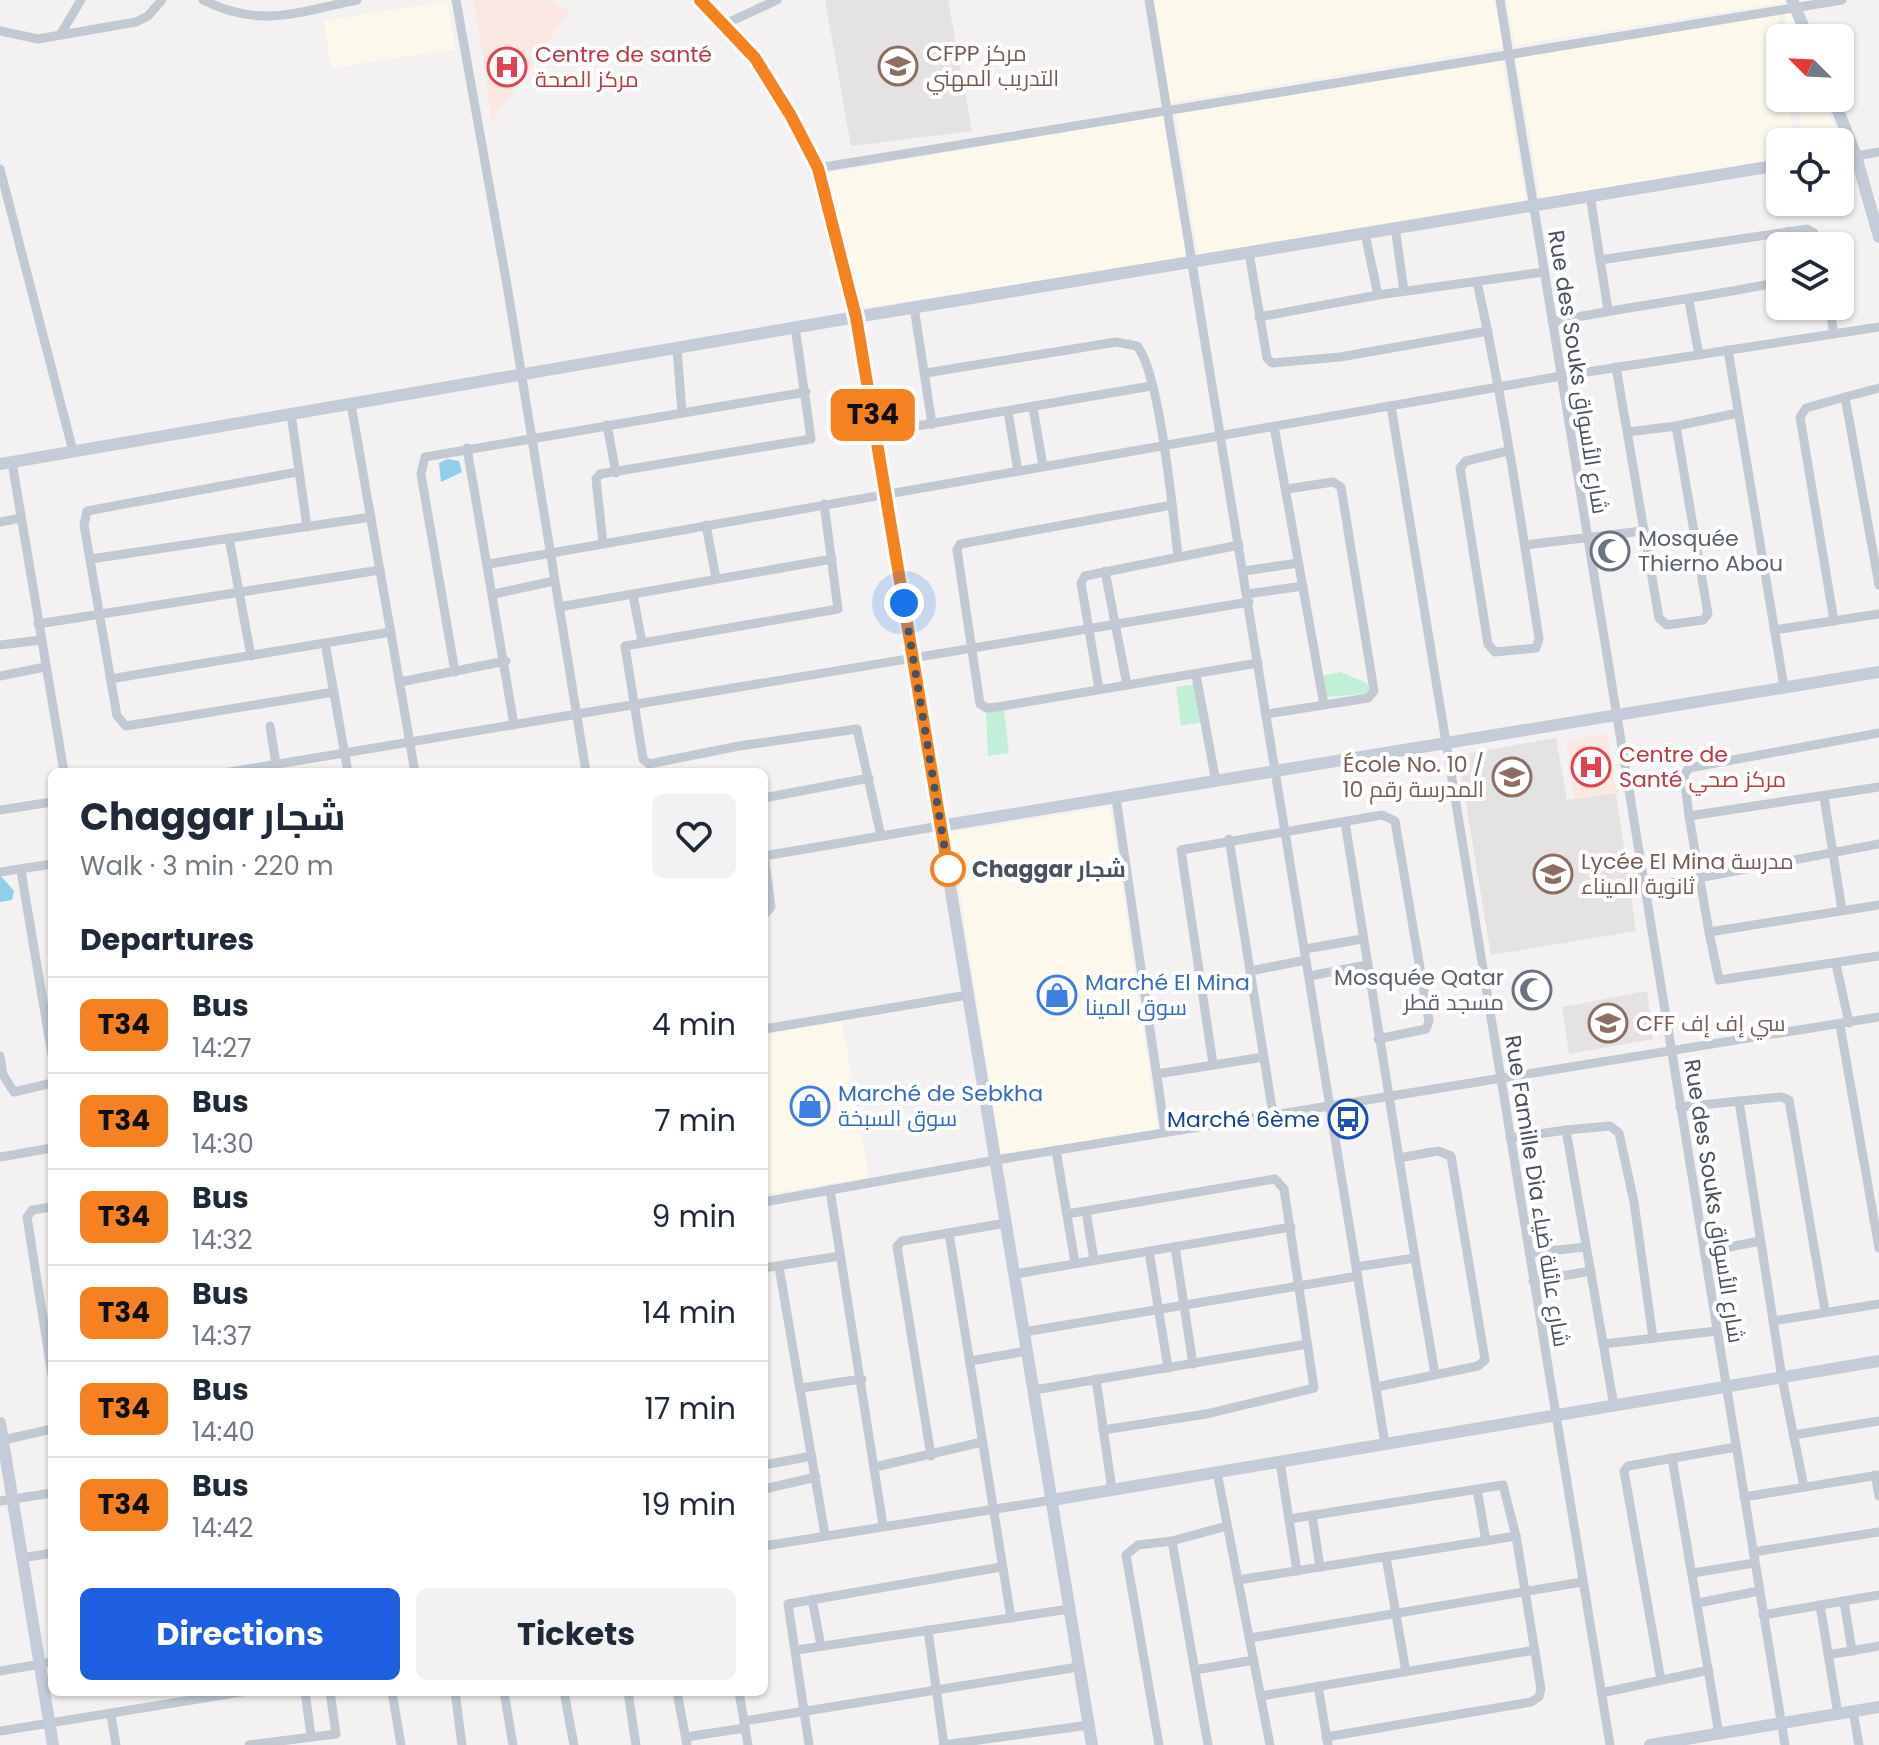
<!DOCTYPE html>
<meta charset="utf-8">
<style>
body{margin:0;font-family:Poppins,Cairo,sans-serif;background:#f2f2f3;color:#1f2937;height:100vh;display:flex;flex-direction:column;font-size:30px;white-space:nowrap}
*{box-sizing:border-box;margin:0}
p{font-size:26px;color:#747a83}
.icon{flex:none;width:44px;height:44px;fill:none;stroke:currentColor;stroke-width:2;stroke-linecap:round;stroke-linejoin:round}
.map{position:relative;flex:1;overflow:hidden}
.panel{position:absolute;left:48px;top:768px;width:720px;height:928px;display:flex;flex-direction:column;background:#fff;border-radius:12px;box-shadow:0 2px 6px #0004}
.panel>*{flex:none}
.badge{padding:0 16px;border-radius:12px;font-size:28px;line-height:52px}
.needle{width:52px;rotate:294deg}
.controls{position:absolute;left:1766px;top:24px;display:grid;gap:16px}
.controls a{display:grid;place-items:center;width:88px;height:88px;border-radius:12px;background:#fff;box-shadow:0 2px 6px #0004;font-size:40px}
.you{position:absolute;width:40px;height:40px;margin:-20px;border:6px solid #fff;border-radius:50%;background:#1a73e8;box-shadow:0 0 0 12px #1a73e833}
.map>.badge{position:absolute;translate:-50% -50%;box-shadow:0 0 0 4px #fff}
h2{padding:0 32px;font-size:30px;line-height:72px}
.round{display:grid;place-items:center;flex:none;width:84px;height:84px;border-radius:12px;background:#f2f2f3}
.head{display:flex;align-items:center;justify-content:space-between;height:136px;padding:0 32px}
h1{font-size:38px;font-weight:700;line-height:60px}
.cta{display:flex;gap:16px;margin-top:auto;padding:16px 32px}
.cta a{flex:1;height:92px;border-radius:12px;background:#1e5ee0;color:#fff;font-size:32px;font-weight:700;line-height:92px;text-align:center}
.cta a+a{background:#f2f2f3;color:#1f2937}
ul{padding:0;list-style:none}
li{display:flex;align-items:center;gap:24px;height:96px;padding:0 32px;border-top:2px solid #e0e1e3}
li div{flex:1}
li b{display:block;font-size:30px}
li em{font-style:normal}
li .badge{min-width:88px;font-weight:700;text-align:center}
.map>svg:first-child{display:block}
.commercial{fill:#fcf9ec}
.education{fill:#e4e2e3}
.medical{fill:#fbe8e3}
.green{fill:#c1efd8}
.water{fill:#90ceea}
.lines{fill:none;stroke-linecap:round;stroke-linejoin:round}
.street{stroke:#c2c9d2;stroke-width:9}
.secondary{stroke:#c4ccd9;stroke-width:12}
.line-casing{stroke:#fff;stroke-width:18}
.line{stroke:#f58220;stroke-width:12}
.walk{stroke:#49525e;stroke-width:8;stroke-dasharray:0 14.4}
.stop-dot{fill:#fff;stroke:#f58220;stroke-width:4}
.labels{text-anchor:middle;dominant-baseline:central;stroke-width:8;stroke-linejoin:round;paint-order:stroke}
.education-label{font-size:22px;fill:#785e54;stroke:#fff;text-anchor:start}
.health-label{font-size:22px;fill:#be3a42;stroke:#fff;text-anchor:start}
.street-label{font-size:22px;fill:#49525e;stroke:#fff}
.worship-label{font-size:22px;fill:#5b616d;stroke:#fff;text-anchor:start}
.stop-label{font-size:22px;font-weight:bold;fill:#49525e;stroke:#fff;text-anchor:start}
.shop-label{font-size:22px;fill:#366cbe;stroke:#fff;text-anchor:start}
.transit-label{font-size:22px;fill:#164399;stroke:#fff;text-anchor:end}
</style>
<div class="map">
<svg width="1879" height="1745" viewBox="0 0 1879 1745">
<rect width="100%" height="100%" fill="#f3f1f1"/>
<g class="commercial">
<polygon points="1153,0 1497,0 1505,47 1170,103"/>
<polygon points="1507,0 1787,0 1788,2 1515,45"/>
<polygon points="447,1 456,49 331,68 324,21"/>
<polygon points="1792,11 1802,38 1788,38 1784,13"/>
<polygon points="1778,14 1780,98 1789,98 1794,142 1780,142 1780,162 1541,199 1516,58"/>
<polygon points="1502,61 1526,200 1198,254 1176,114"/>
<polygon points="1797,98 1824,98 1844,150 1840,151 1840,142 1803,142"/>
<polygon points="1165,115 1189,257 864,308 828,173"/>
<polygon points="1110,807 1158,1130 1000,1154 951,832"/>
<polygon points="842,1021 869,1177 764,1195 764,1035"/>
</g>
<g class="education">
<polygon points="825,0 948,0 972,131 851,146"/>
<polygon points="1556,738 1567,800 1616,793 1636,931 1491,955 1458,755"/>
<polygon points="1647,991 1653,1039 1569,1054 1562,1007"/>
</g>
<g class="medical">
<polygon points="474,0 551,0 569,12 492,122"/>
<polygon points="1607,734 1616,793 1574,799 1566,740"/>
</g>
<g class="green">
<polygon points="1340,672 1367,683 1369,690 1365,694 1326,697 1323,676"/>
<polygon points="1195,684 1202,722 1181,726 1176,687"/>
<polygon points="1004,710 1009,753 988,756 986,711"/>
</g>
<g class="water">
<polygon points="447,459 459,461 462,472 441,482 439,463"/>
<polygon points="0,875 14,891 12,900 0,902"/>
</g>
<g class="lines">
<g class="street">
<path d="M203,0C261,29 297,12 357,0"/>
<polyline points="456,0 507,285 586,772"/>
<polyline points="1149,0 1385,1444"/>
<polyline points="1500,0 1785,1745"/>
<polyline points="725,24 777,0"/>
<polyline points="0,31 38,39 136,22 148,16 162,0"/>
<polyline points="60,35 81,0"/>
<polyline points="1856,156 1879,152"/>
<polyline points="818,168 1842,0"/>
<polyline points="0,169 73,451"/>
<polyline points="1590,195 1608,310"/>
<polyline points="1395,227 1404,291"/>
<polyline points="1789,231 1792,246"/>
<polyline points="1365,234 1378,295 1544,272"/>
<polyline points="1249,253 1267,358 1272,363 1340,357 1488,331"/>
<polyline points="1600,260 1807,229 1814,233 1817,246"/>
<path d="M1477,282C1503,400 1521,520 1539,639L1536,648L1495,652L1488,644L1460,468L1466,461L1508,451"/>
<polyline points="1689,301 1699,355"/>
<polyline points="1829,306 1834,334"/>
<polyline points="914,307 932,424"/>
<polyline points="1259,317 1378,295"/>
<path d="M1552,322C1628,306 1704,298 1780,282"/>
<polyline points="677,348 682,413"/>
<polyline points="1728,350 1784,687"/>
<polyline points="1616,367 1659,618 1667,625 1703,620 1708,614 1676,426 1628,432"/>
<path d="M926,373L1116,342L1137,346C1160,373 1173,514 1178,556"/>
<polyline points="1879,388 1845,397 1879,585"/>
<polyline points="351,404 415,772"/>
<polyline points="1391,406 1610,1745"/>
<polyline points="1033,408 1043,466"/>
<polyline points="1008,412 1018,471"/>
<polyline points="291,414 307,527"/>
<polyline points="607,425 616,473"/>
<polyline points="1274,426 1324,705"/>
<polyline points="1676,426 1738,413"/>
<polyline points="876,433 1151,386"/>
<polyline points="467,448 514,725"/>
<polyline points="12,462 64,772"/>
<polyline points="297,472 87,511 84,525 117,716 126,726 334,692"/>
<polyline points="824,504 838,609 625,646 643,759 649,764 739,746 857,729 881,836"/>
<polyline points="1172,505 960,544 957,550 980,704 987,708 997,707 1258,663"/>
<polyline points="0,522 21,518"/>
<polyline points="706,525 716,578"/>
<polyline points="229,538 251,656"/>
<polyline points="603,543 596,479 600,474 811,439 795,327"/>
<polyline points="1525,545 1642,531"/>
<polyline points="91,559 371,517"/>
<polyline points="489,564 1561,376 1879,327"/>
<polyline points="1105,571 1127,685"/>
<polyline points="1244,571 1298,563"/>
<polyline points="494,594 554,581"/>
<polyline points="1247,594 1303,586"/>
<polyline points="633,595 642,642"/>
<polyline points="559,607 832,559"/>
<polyline points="1834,621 1800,417 1806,408 1845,397"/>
<polyline points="38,624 380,570"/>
<polyline points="1774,630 1879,614"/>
<polyline points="0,645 41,640"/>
<polyline points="455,672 421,474 425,457 806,392"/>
<polyline points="1196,675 1216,782"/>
<polyline points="0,676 45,667"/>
<polyline points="110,679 325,643"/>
<polyline points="400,682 506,661"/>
<polyline points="1099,689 1081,583 1085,576 1239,545"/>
<polyline points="1267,714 1368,698 1374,691 1341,487 1333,482 1287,489"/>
<polyline points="270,726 276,764"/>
<polyline points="230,772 1249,602"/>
<polyline points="348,772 325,643 391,632"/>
<polyline points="1879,787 1689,816 1709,932 1879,905"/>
<polyline points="1824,797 1842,910"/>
<polyline points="764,798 869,778"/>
<polyline points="1116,798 1165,1132"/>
<polyline points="0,810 52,802"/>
<polyline points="1689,816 1684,775 1689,768 1879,733"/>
<polyline points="1345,822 1415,1258"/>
<polyline points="1229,839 1273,1114"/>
<polyline points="764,854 771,907 764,915"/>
<polyline points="764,856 940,826"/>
<polyline points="21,871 52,1055"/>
<polyline points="0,872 52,864"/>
<polyline points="1645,888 1879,844"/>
<polyline points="1709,932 1719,980 1879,956"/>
<polyline points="1305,949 1362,939"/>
<polyline points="1836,964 1849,1023"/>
<polyline points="1250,971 1306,960"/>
<polyline points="1309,976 1367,965"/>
<polyline points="1840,1025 1879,1248"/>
<polyline points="764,1029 968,995"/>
<polyline points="0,1056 3,1075 14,1092 52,1083"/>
<polyline points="1213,1064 1181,850 1382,815 1395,821 1429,1021 1426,1029 1378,1039"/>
<polyline points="1157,1074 1264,1057"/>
<polyline points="1739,1101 1782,1378 1804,1487"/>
<polyline points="1680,1107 1781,1097 1789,1100 1825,1311"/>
<polyline points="1566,1130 1610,1126 1619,1133 1634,1202 1653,1338"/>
<polyline points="1510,1138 1566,1130 1614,1406"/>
<polyline points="1056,1150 1075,1263"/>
<polyline points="0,1157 52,1148"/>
<polyline points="830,1190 883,1525"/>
<polyline points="764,1202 996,1160 1879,1017"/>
<polyline points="52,1207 32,1210 27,1217 52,1375"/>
<polyline points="1086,1211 1094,1260"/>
<polyline points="1067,1214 1275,1179 1284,1189 1314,1388 1206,1414 1103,1430"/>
<polyline points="949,1233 1011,1618"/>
<polyline points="1175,1247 1193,1364"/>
<polyline points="1149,1251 1168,1368"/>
<polyline points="1704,1252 1760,1241"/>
<polyline points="1529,1253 1586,1247"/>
<polyline points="779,1267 825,1535"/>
<polyline points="1356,1267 1415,1258 1435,1374"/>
<polyline points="764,1268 840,1256"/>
<polyline points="1015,1274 1291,1227"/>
<polyline points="1533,1281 1591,1271"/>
<polyline points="1773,1321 1879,1304"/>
<polyline points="1024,1332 1358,1276"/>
<polyline points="1603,1344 1717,1331"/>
<polyline points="970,1361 1027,1351"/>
<polyline points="1096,1379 1112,1490"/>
<polyline points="1376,1387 1478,1366 1485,1360 1451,1156 1438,1151 1399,1158"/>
<polyline points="801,1388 862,1379"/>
<polyline points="1034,1390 1308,1344"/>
<polyline points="1793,1435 1879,1421"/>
<polyline points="3,1440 52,1429"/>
<polyline points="931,1456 897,1246 902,1241 1006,1223"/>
<polyline points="1672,1458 1719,1734"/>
<polyline points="1280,1462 1297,1571"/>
<polyline points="764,1465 812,1456"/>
<polyline points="875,1467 982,1442"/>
<polyline points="1217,1472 1270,1745"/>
<polyline points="1875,1475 1879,1496"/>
<polyline points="764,1489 816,1477"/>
<polyline points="1477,1489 1486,1541"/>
<polyline points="1744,1497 1879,1475"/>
<polyline points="0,1501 52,1493"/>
<polyline points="1312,1515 1320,1567"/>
<polyline points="1289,1519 1503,1485 1516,1536 1541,1689 1539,1697 1531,1702 1326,1737"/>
<polyline points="1172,1541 1208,1745"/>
<polyline points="764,1546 1052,1500"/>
<polyline points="1753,1552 1879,1532"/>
<polyline points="1386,1557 1406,1672"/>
<polyline points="22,1558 52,1553"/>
<polyline points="1693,1573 1754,1563"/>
<polyline points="1238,1580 1516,1536"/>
<polyline points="812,1599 821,1646"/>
<polyline points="1844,1601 1852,1651"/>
<polyline points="1698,1603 1759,1591"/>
<polyline points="1820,1605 1838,1714"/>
<polyline points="1763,1615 1879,1595"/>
<polyline points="928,1630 944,1745"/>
<polyline points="1250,1638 1582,1582"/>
<polyline points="797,1650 1069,1609"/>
<polyline points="1828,1655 1879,1646"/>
<polyline points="1195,1670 1254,1660"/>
<polyline points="0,1671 52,1662"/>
<polyline points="1661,1680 1624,1471 1628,1466 1736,1447"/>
<polyline points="1318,1686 1328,1745"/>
<polyline points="305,1692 311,1735"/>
<polyline points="392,1692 401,1745"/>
<polyline points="455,1692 462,1745"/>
<polyline points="504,1692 513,1745"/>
<polyline points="564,1692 574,1745"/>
<polyline points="628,1692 636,1745"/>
<polyline points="677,1692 687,1745"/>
<polyline points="739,1692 748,1745"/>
<polyline points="1601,1693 1709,1670"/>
<polyline points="1261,1696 1535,1650"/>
<polyline points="1853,1711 1859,1745"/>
<polyline points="111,1715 116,1745"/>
<polyline points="744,1721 1078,1667"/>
<polyline points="0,1731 241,1692"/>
<polyline points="686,1737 745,1728"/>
<polyline points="249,1745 336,1734 330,1692"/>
<polyline points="809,1745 788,1604 1001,1567"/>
<polyline points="943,1745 1089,1725"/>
<polyline points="1159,1745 1126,1555 1138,1545 1172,1541 1227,1526"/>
</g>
<g class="secondary">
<path d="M700,0C749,46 795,105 818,169C835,216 844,268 856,317L1092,1745"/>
<polyline points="1792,0 1808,38"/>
<polyline points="1833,98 1856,156 1879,237"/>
<polyline points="1840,158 1856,156"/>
<polyline points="0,464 856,317 1780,165"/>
<polyline points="940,826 1879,672"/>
<polyline points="0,1423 53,1745"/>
<polyline points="1052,1500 1879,1361"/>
<polyline points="1650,1745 1879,1707"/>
</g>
</g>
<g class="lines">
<defs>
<polyline id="line" points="700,0 755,58 791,116 818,168 856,317 948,869"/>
</defs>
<use href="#line" class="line-casing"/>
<use href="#line" class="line"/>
<polyline class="walk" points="904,603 948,869"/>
</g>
<defs>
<symbol id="university-ring" viewBox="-11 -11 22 22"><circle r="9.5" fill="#fff" stroke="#8d6e63" stroke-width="1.5"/><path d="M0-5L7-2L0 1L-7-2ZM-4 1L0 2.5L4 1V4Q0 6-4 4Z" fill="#8d6e63"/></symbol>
<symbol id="hospital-ring" viewBox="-11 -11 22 22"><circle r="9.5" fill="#fff" stroke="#e0444e" stroke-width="1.5"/><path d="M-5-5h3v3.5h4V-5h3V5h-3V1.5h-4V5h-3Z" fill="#e0444e"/></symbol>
<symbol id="mosque-ring" viewBox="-11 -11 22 22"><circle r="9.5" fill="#fff" stroke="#6b7280" stroke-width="1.5"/><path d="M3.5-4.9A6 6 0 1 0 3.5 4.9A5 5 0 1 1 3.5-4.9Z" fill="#6b7280"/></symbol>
<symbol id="school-ring" viewBox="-11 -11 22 22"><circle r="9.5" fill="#fff" stroke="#8d6e63" stroke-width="1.5"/><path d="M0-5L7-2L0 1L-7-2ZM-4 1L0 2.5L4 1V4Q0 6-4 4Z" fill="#8d6e63"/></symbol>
<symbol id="shop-ring" viewBox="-11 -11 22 22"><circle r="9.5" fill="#fff" stroke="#3f7fe0" stroke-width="1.5"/><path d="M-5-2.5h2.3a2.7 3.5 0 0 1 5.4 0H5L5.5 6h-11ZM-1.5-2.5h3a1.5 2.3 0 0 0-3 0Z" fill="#3f7fe0"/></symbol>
<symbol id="bus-ring" viewBox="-11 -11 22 22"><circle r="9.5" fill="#fff" stroke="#1a4fb4" stroke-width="1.5"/><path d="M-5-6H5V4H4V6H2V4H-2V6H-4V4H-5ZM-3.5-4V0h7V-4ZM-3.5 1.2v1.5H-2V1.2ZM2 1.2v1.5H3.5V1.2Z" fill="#1a4fb4"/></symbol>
</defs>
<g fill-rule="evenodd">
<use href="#university-ring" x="876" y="44" width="44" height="44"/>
<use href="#hospital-ring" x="485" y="45" width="44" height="44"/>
<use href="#mosque-ring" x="1588" y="529" width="44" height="44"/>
<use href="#hospital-ring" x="1569" y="745" width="44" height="44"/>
<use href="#school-ring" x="1490" y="755" width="44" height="44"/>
<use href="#school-ring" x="1531" y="852" width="44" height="44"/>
<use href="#mosque-ring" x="1510" y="968" width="44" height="44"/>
<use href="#shop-ring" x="1035" y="973" width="44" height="44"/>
<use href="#university-ring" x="1586" y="1001" width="44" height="44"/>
<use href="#shop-ring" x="788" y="1084" width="44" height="44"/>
<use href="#bus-ring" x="1326" y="1097" width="44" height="44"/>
</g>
<circle class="stop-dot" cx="948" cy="869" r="16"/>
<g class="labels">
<g class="education-label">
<text x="926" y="53">CFPP مركز<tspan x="926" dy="25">التدريب المهني</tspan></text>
<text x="1484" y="764" text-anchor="end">École No. 10 /<tspan x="1484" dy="25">المدرسة رقم 10</tspan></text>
<text x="1581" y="861">Lycée El Mina مدرسة<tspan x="1581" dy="25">ثانوية الميناء</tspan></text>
<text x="1636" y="1023">CFF سي إف إف</text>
</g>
<g class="health-label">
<text x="535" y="54">Centre de santé<tspan x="535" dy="25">مركز الصحة</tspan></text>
<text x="1619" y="754">Centre de<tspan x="1619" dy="25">Santé مركز صحي</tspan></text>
</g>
<g class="street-label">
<text transform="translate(1578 372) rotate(81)">Rue des Souks شارع الأسواق</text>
<text transform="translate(1537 1191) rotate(81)">Rue Famille Dia شارع عائلة ضياء</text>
<text transform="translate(1714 1201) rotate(81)">Rue des Souks شارع الأسواق</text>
</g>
<g class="worship-label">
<text x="1638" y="538">Mosquée<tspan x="1638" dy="25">Thierno Abou</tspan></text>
<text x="1504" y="977" text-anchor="end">Mosquée Qatar<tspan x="1504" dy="25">مسجد قطر</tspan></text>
</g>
<g class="stop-label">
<text x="972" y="869">Chaggar شجار</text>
</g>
<g class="shop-label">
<text x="1085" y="982">Marché El Mina<tspan x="1085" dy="25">سوق المينا</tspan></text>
<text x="838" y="1093">Marché de Sebkha<tspan x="838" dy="25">سوق السبخة</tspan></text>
</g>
<g class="transit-label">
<text x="1320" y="1119">Marché 6ème</text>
</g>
</g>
</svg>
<div class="controls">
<a><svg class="needle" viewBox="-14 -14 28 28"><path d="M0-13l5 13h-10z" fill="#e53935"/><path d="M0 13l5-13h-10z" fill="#747a83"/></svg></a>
<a><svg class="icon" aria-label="locate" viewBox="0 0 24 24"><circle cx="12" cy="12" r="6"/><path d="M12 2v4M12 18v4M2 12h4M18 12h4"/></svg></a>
<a><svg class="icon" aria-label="layers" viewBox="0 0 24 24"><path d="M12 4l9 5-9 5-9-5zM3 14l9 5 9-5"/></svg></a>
</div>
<div class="you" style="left:904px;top:603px"></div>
<b class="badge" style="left:873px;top:415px;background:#f58220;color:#111">T34</b>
<section class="panel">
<div class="head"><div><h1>Chaggar شجار</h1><p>Walk · 3 min · 220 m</p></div><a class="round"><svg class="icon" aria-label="heart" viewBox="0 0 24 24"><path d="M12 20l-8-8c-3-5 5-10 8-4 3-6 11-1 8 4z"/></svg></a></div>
<h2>Departures</h2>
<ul>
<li><span class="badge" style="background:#f58220;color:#111">T34</span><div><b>Bus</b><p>14:27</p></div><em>4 min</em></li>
<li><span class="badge" style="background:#f58220;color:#111">T34</span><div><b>Bus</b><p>14:30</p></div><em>7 min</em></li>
<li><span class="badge" style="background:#f58220;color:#111">T34</span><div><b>Bus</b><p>14:32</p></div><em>9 min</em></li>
<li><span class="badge" style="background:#f58220;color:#111">T34</span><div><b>Bus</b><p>14:37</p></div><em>14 min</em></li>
<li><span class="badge" style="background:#f58220;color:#111">T34</span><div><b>Bus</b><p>14:40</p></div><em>17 min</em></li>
<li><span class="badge" style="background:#f58220;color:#111">T34</span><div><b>Bus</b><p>14:42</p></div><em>19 min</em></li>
</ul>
<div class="cta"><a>Directions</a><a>Tickets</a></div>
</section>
</div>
